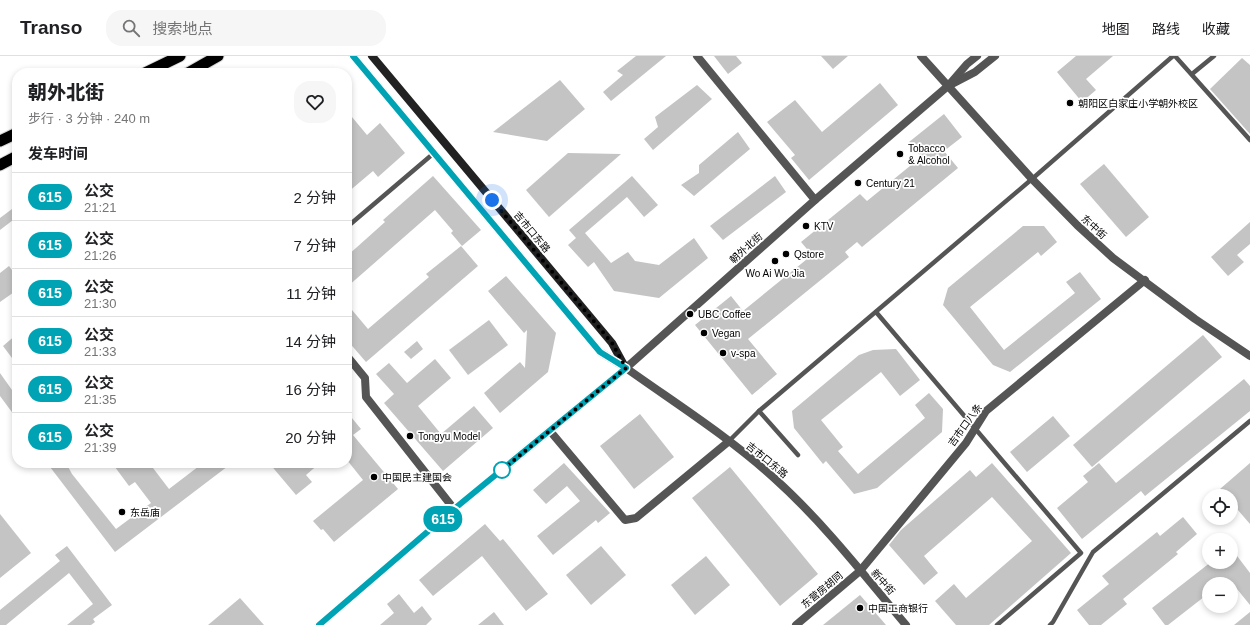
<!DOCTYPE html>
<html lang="zh">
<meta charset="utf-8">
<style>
body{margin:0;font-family:Arial,"Noto Sans SC",sans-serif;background:#f6f6f6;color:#202124;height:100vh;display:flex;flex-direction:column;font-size:15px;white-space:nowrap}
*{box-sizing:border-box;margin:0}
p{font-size:13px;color:#757577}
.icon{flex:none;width:22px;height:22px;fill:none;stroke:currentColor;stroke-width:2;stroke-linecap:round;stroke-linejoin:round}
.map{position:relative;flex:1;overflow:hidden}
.drawer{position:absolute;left:12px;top:12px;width:340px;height:400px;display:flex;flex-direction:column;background:#fff;border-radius:16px;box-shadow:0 2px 6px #0003}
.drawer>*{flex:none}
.badge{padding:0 8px;border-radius:13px;font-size:14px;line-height:26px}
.buttons{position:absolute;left:1202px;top:433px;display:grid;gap:8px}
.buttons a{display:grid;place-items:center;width:36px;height:36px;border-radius:50%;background:#fff;box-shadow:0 2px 6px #0003;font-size:20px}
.you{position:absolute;width:20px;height:20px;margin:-10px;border:3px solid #fff;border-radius:50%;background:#1a73e8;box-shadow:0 0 0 6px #1a73e833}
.map>.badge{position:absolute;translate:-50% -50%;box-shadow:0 0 0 2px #fff}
h2{padding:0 16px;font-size:15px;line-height:36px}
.round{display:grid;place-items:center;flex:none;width:42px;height:42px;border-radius:16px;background:#f6f6f6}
.head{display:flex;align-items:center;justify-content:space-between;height:68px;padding:0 16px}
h1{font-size:19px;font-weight:800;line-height:30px}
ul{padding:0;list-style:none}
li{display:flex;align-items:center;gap:12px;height:48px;padding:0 16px;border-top:1px solid #e0e0e0}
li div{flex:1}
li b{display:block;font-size:15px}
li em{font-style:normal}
li .badge{min-width:44px;font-weight:700;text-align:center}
header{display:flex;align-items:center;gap:24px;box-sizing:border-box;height:56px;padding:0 20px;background:#fff;border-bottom:1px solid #e0e0e0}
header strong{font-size:19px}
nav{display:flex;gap:22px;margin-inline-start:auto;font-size:14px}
.search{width:280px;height:36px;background:#f6f6f6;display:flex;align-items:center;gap:10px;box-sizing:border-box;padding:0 14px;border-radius:16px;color:#757577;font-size:15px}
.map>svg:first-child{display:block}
.building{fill:#c4c4c4}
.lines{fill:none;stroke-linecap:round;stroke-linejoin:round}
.trunk-casing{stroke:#dbdbdb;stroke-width:13}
.service{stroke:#555;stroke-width:4.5}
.minor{stroke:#555;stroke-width:8}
.tertiary{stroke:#555;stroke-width:8}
.secondary{stroke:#222;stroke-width:8}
.trunk{stroke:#000;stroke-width:11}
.line-casing{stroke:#fff;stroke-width:9}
.line{stroke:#00a3b4;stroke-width:6}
.walk{stroke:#000;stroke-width:4;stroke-dasharray:0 7.2}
.poi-dot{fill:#000;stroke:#fff;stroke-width:1.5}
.stop-dot{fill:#fff;stroke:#00a3b4;stroke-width:2}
.labels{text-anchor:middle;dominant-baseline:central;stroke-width:3.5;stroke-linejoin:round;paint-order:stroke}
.poi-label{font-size:10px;fill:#000;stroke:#fff;text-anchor:start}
.street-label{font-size:10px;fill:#000;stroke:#fff}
</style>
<header>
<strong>Transo</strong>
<div class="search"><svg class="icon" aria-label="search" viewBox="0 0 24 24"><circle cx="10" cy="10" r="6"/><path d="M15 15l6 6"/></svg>搜索地点</div>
<nav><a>地图</a><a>路线</a><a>收藏</a></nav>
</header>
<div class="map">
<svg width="1250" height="569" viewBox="0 0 1250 569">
<rect width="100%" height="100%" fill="#fff"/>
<g class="building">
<polygon points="636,0 666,0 611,45 603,36 623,19 617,15"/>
<polygon points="714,0 736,0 742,7 728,18"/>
<polygon points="821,0 848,0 833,13"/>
<polygon points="1076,0 1113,0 1086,23 1096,34 1082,46 1057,16"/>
<polygon points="1242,2 1250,9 1250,78 1210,33"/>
<polygon points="560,24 585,53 547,85 493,76"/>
<polygon points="880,27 898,49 809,124 791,102 795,99 767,66 795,44 822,76"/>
<polygon points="697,29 712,43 653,94 644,83 658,71 655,61"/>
<polygon points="347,55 367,79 380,67 405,97 378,121 373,115 347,137"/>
<polygon points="944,58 962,81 944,95 958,112 862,191 857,186 845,196 849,201 748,283 777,318 752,339 695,269 731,240 743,255 812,199 801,186 860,138 867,145 921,101 909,86"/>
<polygon points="738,76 750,93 694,140 681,129 699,117 699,109"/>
<polygon points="568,97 621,98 549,161 526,134"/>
<polygon points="1104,108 1149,161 1126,181 1080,128"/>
<polygon points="433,120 481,174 462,190 451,177 453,175 435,154 347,231 347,200 385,166 383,164"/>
<polygon points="632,120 658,149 644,161 627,141 585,177 611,207 628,196 635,205 659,209 694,182 708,202 659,242 614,235 594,206 588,211 568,189 576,182 569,174"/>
<polygon points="775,120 786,136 723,184 710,170"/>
<polygon points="12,153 17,161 0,174 0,162"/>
<polygon points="1250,166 1250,188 1237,199 1244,206 1228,220 1211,201"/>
<polygon points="1023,170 1044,170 1057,186 1041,200 1038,196 970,251 1004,294 1075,237 1066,226 1080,216 1101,243 1010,316 993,309 943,249 948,232"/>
<polygon points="461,190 478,210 366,306 347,284 347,248 368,273 429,221 426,218"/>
<polygon points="9,210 12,214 17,210 17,234 0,246 0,217"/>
<polygon points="506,220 556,277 548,316 500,357 484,337 520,306 525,312 527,274 524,277 488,235"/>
<polygon points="489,264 508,289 468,319 449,294"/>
<polygon points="17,278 17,298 12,302 3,290"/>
<polygon points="1203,279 1222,301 1092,411 1073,389"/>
<polygon points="417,285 423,293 411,303 404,296"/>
<polygon points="896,293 920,324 900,340 881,316 821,364 843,391 838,395 858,418 925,362 915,349 929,337 943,353 942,376 877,432 854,438 826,405 823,408 794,372 792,355 859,299 873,294"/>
<polygon points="435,303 451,322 418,350 441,378 474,350 493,372 443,415 384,347 394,338 376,318 389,307 407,327"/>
<polygon points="0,317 12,334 17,330 17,363 0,340"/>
<polygon points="1244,323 1250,330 1250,355 1145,440 1141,435 1082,483 1057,452 1088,426 1083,420 1099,407 1116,427"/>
<polygon points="347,356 361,373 353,379 398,433 334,486 323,473 321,474 313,465 363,424 347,404"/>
<polygon points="640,358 674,401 634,433 600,390"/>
<polygon points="1053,360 1070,380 1027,416 1010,396"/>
<polygon points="47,407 66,407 72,418 116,473 151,447 135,426 129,430 112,407 160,407 153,412 169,433 203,407 232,407 115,496"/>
<polygon points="269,407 320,407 306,419 312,426 296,439"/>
<polygon points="564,407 610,457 598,467 596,464 553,499 537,480 580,445 567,430 546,448 533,434"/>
<polygon points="992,407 1071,497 989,569 956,569 935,545 954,528 966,542 1032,485 992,441 924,500 938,517 924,529 889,489 901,474 970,414 976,421"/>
<polygon points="1250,407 1250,468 1231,446 1231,440 1226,440 1220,433"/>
<polygon points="730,411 818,518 780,550 692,442"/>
<polygon points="0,458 31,497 0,522"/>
<polygon points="1183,461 1197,478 1176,496 1178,498 1123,543 1127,548 1101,569 1089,569 1077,554 1109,528 1102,520 1157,476 1160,480"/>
<polygon points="485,468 500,485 503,483 548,538 526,555 482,500 433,540 419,524"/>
<polygon points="67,490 112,549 93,563 95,566 91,569 67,569 93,548 69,517 6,569 0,569 0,554 60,505 55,499"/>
<polygon points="601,490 626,519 591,549 566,519"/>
<polygon points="1231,492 1250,517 1250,549 1233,528 1209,528 1209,537 1168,569 1165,569 1152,552 1211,506 1231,506"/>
<polygon points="706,500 730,529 695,559 671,529"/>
<polygon points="399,538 414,557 422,550 432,563 426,569 380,569 394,557 387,548"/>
<polygon points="860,539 886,569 823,569"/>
<polygon points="240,542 264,569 208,569"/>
<polygon points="494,556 504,569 478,569"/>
<polygon points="1250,556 1250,569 1234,569"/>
</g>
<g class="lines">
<defs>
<g id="trunk">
<polyline points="145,17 180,0"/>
<polyline points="188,17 218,0"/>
<polyline points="0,85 17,77"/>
<polyline points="0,109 17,100"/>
</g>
</defs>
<use href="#trunk" class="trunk-casing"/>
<g class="service">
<polyline points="1175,0 1250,84"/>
<polyline points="1192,18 1214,0"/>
<polyline points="347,171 434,97"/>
<polyline points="876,256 1081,497 997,569"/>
<polyline points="759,355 798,399"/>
<polyline points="728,386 759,355 1032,123 1173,0"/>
<polyline points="1050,569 1053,566 1093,496 1250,365"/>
</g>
<g class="minor">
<polyline points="697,0 815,144"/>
<polyline points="347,300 365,322 366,341 454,453"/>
<polyline points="550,375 625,464 636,462 728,386"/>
<polyline points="796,569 860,515 966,387 986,355 1145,224"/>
</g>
<g class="tertiary">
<polyline points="921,0 1032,123 1077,169 1113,202 1195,263 1250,300"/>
<polyline points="952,28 975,16 995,0"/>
<path d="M626,312C675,347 729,381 774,422C823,466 864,519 906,569"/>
<polyline points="319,569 454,453 626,312 815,144 948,30 967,8 977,0"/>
</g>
<g class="secondary">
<polyline points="353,0 600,296 626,312"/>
<polyline points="372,0 612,287 625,311"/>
</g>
<use href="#trunk" class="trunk"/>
</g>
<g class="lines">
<defs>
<polyline id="line" points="319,569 454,453 626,312 600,296 353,0"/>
</defs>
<use href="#line" class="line-casing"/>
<use href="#line" class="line"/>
<polyline class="walk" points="492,144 612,287 626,312 502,414"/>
</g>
<g class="poi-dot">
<circle cx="1070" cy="47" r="4"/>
<circle cx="900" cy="98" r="4"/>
<circle cx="858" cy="127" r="4"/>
<circle cx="806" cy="170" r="4"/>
<circle cx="786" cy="198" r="4"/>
<circle cx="775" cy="205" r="4"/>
<circle cx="690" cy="258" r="4"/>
<circle cx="704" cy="277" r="4"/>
<circle cx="723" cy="297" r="4"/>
<circle cx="410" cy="380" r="4"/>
<circle cx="374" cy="421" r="4"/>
<circle cx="122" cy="456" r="4"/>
<circle cx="860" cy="552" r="4"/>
</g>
<circle class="stop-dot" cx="502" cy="414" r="8"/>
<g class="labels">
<g class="poi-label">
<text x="1078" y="47">朝阳区白家庄小学朝外校区</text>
<text x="908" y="92">Tobacco<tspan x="908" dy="12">&amp; Alcohol</tspan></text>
<text x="866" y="127">Century 21</text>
<text x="814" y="170">KTV</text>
<text x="794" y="198">Qstore</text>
<text x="775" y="217" text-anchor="middle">Wo Ai Wo Jia</text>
<text x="698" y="258">UBC Coffee</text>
<text x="712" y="277">Vegan</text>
<text x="731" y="297">v-spa</text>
<text x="418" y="380">Tongyu Model</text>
<text x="382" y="421">中国民主建国会</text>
<text x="130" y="456">东岳庙</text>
<text x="868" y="552">中国工商银行</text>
</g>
<g class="street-label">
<text transform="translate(1094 171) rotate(42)">东中街</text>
<text transform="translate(532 176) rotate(50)">吉市口东路</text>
<text transform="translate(746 192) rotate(-42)">朝外北街</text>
<text transform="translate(965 369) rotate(-54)">吉市口八条</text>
<text transform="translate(767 404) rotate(39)">吉市口东路</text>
<text transform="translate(883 526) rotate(49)">新中街</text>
<text transform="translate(822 534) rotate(-40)">东营房胡同</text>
</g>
</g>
</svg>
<div class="buttons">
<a><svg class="icon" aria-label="locate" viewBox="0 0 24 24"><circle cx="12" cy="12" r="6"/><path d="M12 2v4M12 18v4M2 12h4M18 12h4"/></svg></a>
<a>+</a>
<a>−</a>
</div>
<div class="you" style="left:492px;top:144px"></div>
<b class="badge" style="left:443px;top:463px;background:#00a3b4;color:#fff">615</b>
<section class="drawer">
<div class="head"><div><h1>朝外北街</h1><p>步行 · 3 分钟 · 240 m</p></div><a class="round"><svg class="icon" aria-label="heart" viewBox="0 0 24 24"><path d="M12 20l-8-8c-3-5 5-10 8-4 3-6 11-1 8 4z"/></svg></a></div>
<h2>发车时间</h2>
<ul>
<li><span class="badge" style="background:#00a3b4;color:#fff">615</span><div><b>公交</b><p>21:21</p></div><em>2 分钟</em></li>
<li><span class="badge" style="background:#00a3b4;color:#fff">615</span><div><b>公交</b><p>21:26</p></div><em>7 分钟</em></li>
<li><span class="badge" style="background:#00a3b4;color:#fff">615</span><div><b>公交</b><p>21:30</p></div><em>11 分钟</em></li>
<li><span class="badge" style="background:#00a3b4;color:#fff">615</span><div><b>公交</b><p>21:33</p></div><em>14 分钟</em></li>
<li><span class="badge" style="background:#00a3b4;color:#fff">615</span><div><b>公交</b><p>21:35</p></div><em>16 分钟</em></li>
<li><span class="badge" style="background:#00a3b4;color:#fff">615</span><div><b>公交</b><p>21:39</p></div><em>20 分钟</em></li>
</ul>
</section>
</div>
